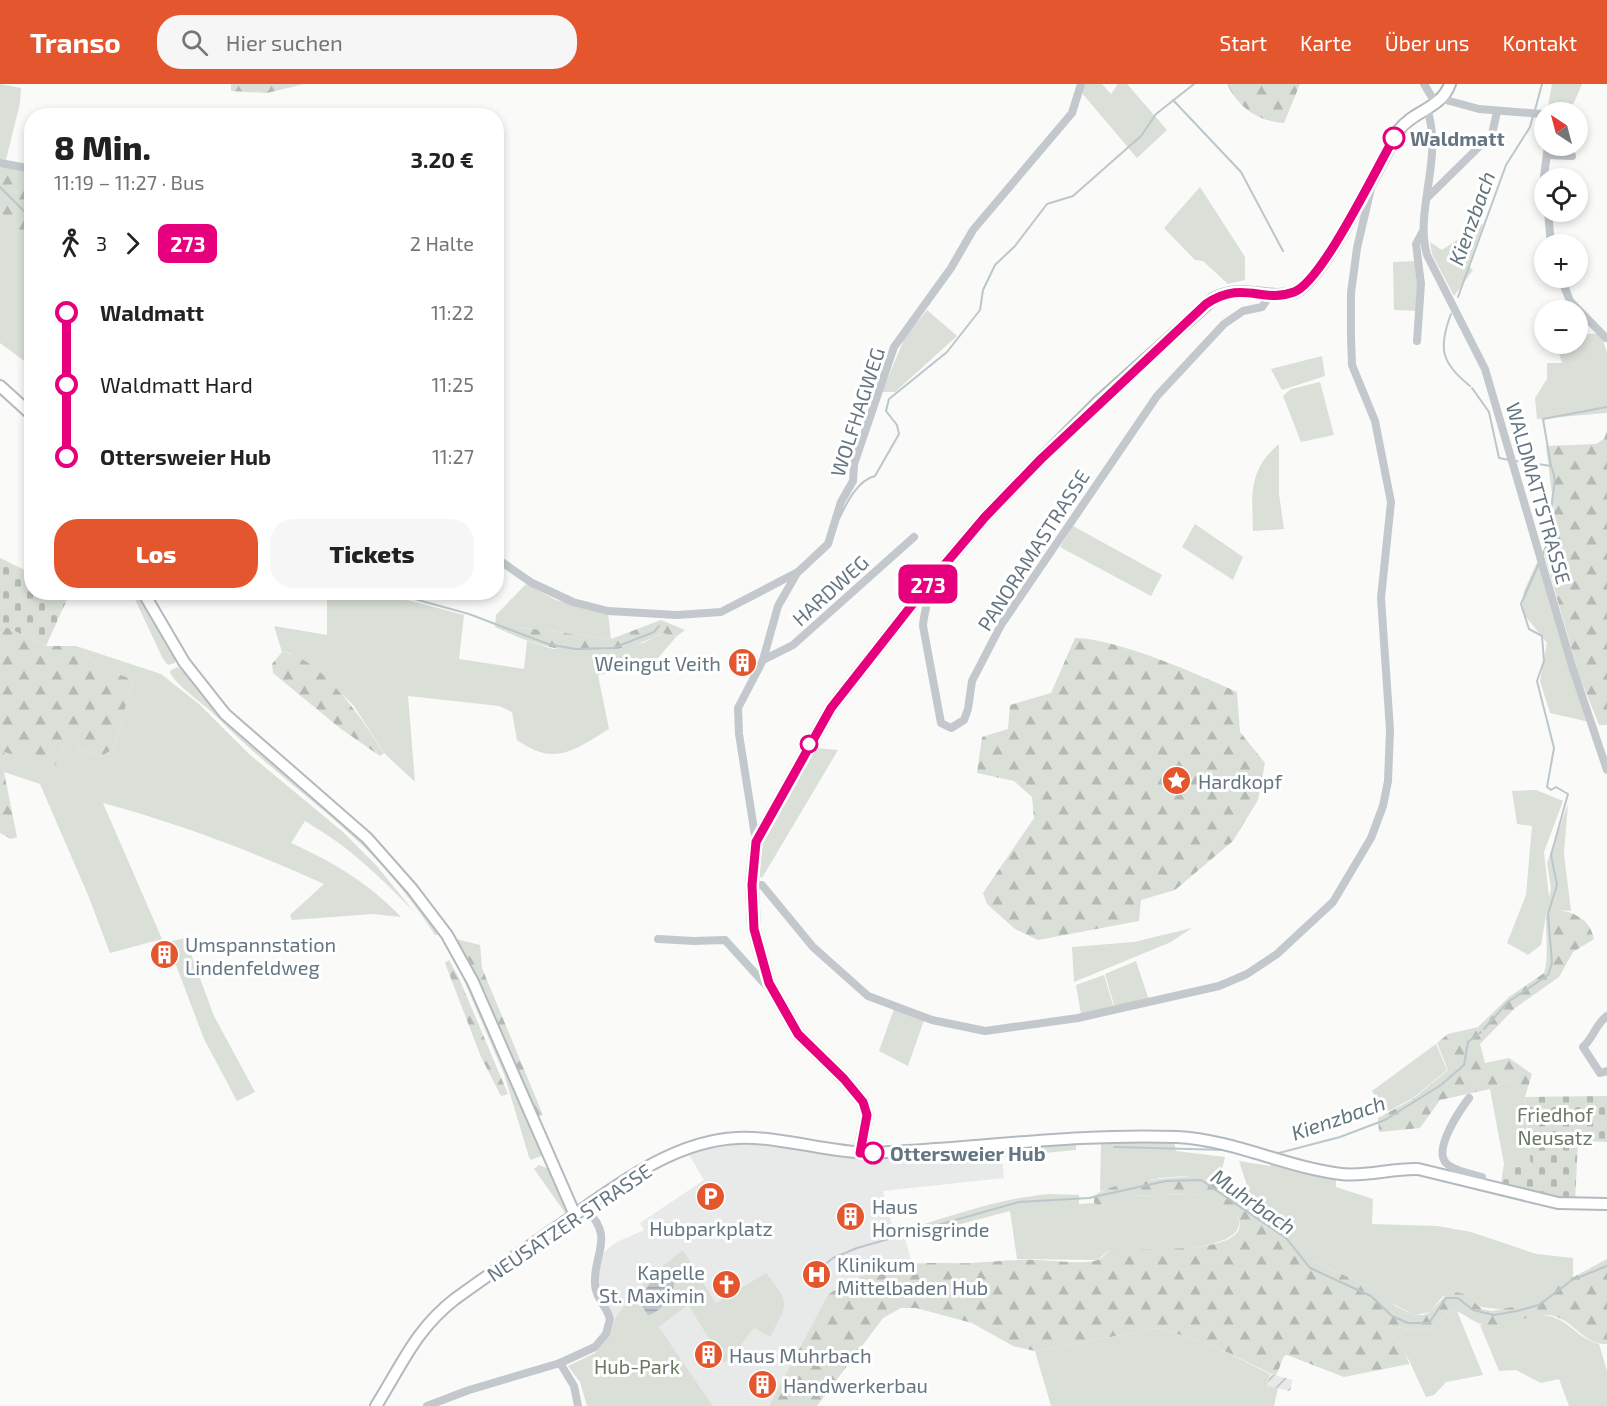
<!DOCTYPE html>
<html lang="de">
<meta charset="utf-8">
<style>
body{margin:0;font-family:"Exo 2",sans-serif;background:#f6f6f6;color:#222;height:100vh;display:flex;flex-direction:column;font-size:22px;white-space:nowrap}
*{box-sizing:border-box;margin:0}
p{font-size:20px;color:#767676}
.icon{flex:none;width:33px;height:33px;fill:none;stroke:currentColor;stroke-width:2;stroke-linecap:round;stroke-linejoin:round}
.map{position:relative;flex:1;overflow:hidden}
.side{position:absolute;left:24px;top:24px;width:480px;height:492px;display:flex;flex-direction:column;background:#fff;border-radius:24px;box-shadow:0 3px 9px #0003}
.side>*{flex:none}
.badge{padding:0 12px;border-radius:9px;font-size:21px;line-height:39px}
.needle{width:39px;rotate:324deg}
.fabs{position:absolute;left:1534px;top:18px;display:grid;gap:12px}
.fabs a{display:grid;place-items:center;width:54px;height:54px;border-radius:50%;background:#fff;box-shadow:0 3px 9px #0003;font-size:30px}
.map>.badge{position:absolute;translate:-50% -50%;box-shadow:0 0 0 3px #fff}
.legs{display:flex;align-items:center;gap:9px;height:66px;padding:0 30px;font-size:20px}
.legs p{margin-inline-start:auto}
.summary{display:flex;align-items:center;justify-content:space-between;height:102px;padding:0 30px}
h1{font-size:33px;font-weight:800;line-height:45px}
.primary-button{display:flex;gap:12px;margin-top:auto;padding:12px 30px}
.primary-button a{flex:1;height:69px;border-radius:24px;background:#e4572e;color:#fff;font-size:24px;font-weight:800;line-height:69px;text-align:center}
.primary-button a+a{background:#f6f6f6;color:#222}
ul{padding:0 30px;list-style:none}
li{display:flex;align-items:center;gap:21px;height:72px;font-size:22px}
li i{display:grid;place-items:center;width:9px;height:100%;margin:0 8px;background:currentColor}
li i::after{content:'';width:15px;height:15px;margin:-8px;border:4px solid;border-radius:50%;background:#fff}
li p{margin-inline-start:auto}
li:first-child i{background:linear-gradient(#0000 50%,currentColor 0)}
li:last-child i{background:linear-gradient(currentColor 50%,#0000 0)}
header{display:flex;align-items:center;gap:36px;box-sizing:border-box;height:84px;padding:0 30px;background:#e4572e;color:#fff}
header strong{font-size:28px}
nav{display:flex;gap:33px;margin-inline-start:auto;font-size:21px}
.search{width:420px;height:54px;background:#f6f6f6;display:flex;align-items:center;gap:15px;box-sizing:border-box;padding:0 21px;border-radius:24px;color:#767676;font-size:22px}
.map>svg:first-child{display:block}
.built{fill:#e8e9e9}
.industrial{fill:url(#industrial-furrows)}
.green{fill:#dadfd7}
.forest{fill:url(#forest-firs)}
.cemetery{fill:url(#cemetery-stones)}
.water{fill:url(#water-rules)}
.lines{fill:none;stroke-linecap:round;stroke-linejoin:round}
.stream{stroke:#bbc7cb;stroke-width:2}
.secondary-casing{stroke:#b3babf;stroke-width:14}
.street{stroke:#c3c8cc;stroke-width:8}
.secondary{stroke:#fff;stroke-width:10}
.line-1-casing{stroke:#fff;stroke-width:14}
.line-1{stroke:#e6007e;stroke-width:9}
.stop-1-dot{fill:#fff;stroke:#e6007e;stroke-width:3}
.labels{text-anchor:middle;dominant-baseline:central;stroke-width:6;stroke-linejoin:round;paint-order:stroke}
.stop-label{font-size:20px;font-weight:bold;fill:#657683;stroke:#fff;text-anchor:start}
.street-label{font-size:20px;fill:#657683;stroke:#fff}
.poi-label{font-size:20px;fill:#657683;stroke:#fff;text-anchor:start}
.park-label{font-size:20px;fill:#687a64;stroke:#fff}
.water-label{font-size:21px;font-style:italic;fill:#60757c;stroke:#fff}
</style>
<header>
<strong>Transo</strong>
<div class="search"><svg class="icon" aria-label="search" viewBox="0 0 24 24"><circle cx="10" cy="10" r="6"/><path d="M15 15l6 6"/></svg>Hier suchen</div>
<nav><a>Start</a><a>Karte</a><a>Über uns</a><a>Kontakt</a></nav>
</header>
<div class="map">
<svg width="1607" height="1322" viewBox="0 0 1607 1322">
<defs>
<pattern id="industrial-furrows" width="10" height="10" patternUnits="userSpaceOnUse" patternTransform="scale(1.5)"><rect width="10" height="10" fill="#e8e9e9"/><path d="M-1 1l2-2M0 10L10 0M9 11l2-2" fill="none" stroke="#c0c1c2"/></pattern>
<pattern id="forest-firs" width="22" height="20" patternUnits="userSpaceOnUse" patternTransform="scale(1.5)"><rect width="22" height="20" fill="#dadfd7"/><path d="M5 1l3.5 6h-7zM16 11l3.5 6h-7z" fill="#b4b9b4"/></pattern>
<pattern id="cemetery-stones" width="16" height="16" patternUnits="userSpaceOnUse" patternTransform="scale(1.5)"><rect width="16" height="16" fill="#dadfd7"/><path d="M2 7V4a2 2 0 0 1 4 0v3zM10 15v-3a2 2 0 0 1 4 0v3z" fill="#b4b9b4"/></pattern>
<pattern id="water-rules" width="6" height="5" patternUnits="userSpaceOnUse" patternTransform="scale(1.5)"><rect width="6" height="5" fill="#bbc7cb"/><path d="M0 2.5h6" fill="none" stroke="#9ca6aa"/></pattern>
</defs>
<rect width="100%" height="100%" fill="#fafaf8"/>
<polygon class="built" points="729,1058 760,1058 836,1072 877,1072 1001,1061 1004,1094 883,1107 894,1148 903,1147 912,1180 874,1187 769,1322 713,1322 659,1243 688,1221 724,1279 731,1275 754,1244 770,1253 716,1219 683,1166 615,1234 598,1207 595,1195 604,1168 617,1158 644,1146 640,1139 704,1096 688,1069"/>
<polygon class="industrial" points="1270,1290 1293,1296 1290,1307 1267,1302"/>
<g class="green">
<polygon points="0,0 21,4 20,19 6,76 0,75"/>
<polygon points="1084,0 1102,0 1111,10 1118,0 1127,0 1167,46 1137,74 1082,9"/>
<polygon points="1552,0 1582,0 1570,28 1547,28"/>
<polygon points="1200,103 1245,173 1245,196 1228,200 1203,177 1195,176 1164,144"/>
<polygon points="0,129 31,163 31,282 0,259"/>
<polygon points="1476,136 1483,141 1468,182 1473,186 1454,212 1432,170 1430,158 1442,166 1466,150"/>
<polygon points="1416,177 1420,227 1394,226 1393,178"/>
<polygon points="927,226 957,252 895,308 882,308 905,253"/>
<polygon points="1601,249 1607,269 1607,329 1537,335 1535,314 1547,295 1547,279 1562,279 1556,260 1578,260 1578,251"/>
<polygon points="1322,272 1325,292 1282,306 1271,285"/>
<polygon points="1320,298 1334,351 1301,358 1283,312 1291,305"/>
<path d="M1279,360V410L1284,445L1253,447C1252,410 1248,386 1279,360Z"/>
<polygon points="1195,440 1243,473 1233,496 1182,463"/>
<polygon points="1073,442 1162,491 1151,512 1060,463"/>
<polygon points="1539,474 1589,638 1550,629 1540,597 1547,559 1522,528 1524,507"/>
<polygon points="526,500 556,516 608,529 611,555 519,543 513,551 495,543 496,531"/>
<polygon points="132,509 138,509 176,574 175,579 168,581 163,575"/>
<path d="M327,509H381L464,531L459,575L524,585L527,557L553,565L643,559L663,549L676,553L652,581L598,591L609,645C574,666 555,683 517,656L512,628L499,622L408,612L415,698L384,669L354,622L320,588L289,569L282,568L274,542L327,551Z"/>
<path d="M76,562L161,590L199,620L249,670L343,748L376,781L415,829C381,793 348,762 305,737L291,759C333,778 369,799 401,833L373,830L292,836L290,831L324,800C252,767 180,740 103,719L162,855L110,869L88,811L40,700L4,688V667L55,682L64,659L100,673L113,665L132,601L131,595L101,583Z"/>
<path d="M177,583C190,586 217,627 228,639C274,686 329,723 375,769C400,793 420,823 441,850L435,851C414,819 390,788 363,762C316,717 263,680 218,634C209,624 170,597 170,587Z"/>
<polygon points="814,664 838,666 762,794 756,790 761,757"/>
<polygon points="1536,706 1563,717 1544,768 1549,813 1551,805 1547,779 1568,720 1564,770 1571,827 1547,825 1541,861 1528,871 1507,859 1526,811 1532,742 1517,740 1512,707"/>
<polygon points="1192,844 1171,858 1074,898 1072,863 1134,858"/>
<polygon points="185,854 214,932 255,1008 237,1017 204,955 176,881 158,884 152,862"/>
<polygon points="443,858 447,858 459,877 541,1066 541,1072 531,1076 529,1073 504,990 460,887"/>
<polygon points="1136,877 1149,916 1115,924 1105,890"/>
<polygon points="1104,891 1114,924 1081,930 1076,901"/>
<polygon points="894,925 924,936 908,982 879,967"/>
<polygon points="1436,960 1447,986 1413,1014 1385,1029 1372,1007"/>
<polygon points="1509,996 1528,1003 1525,1013 1531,1085 1504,1080 1490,1005"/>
<path d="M1174,1057L1176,1067L1225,1073L1218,1101C1191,1082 1131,1100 1100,1107L1101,1059Z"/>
<polygon points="1076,1059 1076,1066 1003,1073 1001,1061"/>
<path d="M1239,1077L1270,1082L1271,1077L1336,1094V1103L1373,1115L1372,1140L1437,1142L1471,1148L1536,1170L1573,1174V1194C1560,1201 1550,1211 1538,1217C1506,1233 1474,1222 1443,1212L1430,1228L1415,1231L1389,1218L1371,1203L1314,1178L1305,1170L1286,1142L1254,1123Z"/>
<polygon points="539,1081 549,1085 567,1124 566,1130 534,1085"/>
<path d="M1050,1110L1079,1111V1120L1094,1119L1099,1122L1127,1112L1193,1110L1205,1113L1235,1128C1264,1172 1128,1167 1108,1167L1098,1176L1017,1175L1010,1127L905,1155L903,1147C951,1132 1000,1114 1050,1110Z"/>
<path d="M683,1166L716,1219L766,1189C791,1222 788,1217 770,1253L754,1244L731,1275L724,1279L688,1221L659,1243L713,1322H587L580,1298L568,1282L595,1269L609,1253L615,1234L649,1193Z"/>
<polygon points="1451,1225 1457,1227 1483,1291 1446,1298 1434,1311 1426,1313 1406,1270 1386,1242 1428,1247"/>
<path d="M1537,1231C1568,1230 1574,1254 1599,1260L1607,1287V1322H1569L1559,1295L1541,1299L1516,1286L1499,1287L1480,1241L1506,1240Z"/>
<polygon points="1158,1244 1210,1260 1270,1290 1267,1302 1278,1304 1274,1322 1051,1322 1035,1267"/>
</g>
<g class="forest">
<polygon points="231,0 304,0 267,9 231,7"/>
<path d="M1227,0H1300L1284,39C1257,37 1239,24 1227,0Z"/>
<polygon points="0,82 31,89 31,163 0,129"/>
<polygon points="1607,347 1607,641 1599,641 1579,591 1544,469 1556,443 1546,362 1596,360 1604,355"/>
<path d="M661,536L685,546L676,553L663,549C616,574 561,572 513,551L518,543L611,555Z"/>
<polygon points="0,540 46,562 76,562 101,583 131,595 132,601 113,665 100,673 64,659 55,682 4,668 4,688 17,753 11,755 0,749"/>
<path d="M1075,554C1118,555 1195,589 1237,608L1240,648L1265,679L1258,716L1233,757L1175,806L1141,816L1139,837L1038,856L1015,845L987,820L983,809L1034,734L1032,713L1014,697L977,689L982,653L1008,645L1010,621L1051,609Z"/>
<path d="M282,568C323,574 363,637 384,669L380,672L341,645L273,589L272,580Z"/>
<path d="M1547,824C1569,827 1589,831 1594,855L1573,868L1559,893L1515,924L1480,960L1485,979L1509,974L1532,990L1528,1003L1509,996L1490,1005L1440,1016L1420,1044L1379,1048L1378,1034L1413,1015L1448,986L1437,959L1448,950L1478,943L1509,913L1544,889C1550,868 1544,847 1547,824Z"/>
<polygon points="452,854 480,861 482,884 543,1031 535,1034 485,911"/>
<polygon points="449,876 459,894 508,1010 501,1012 481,973 445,879"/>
<path d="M1199,1092L1209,1095L1233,1111L1280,1136L1314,1178L1371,1203L1395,1222L1415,1231H1423L1430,1228L1450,1207L1464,1210L1482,1225L1492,1227L1518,1222L1537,1217L1559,1201L1607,1175V1260C1584,1261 1575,1238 1554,1232C1532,1226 1512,1244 1489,1242C1475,1241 1465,1229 1451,1225L1428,1247L1386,1242L1406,1270L1409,1280L1344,1293L1287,1271L1284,1272L1276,1292L1210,1260L1158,1244L1035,1267L1013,1262L972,1239L916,1224H901L883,1234L817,1322H769L828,1211C852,1192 882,1183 912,1180C931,1178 951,1180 971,1179C992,1178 1013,1175 1034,1176C1051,1176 1083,1181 1098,1176C1104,1174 1106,1167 1112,1166C1128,1163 1267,1175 1235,1128L1205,1113L1193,1110L1127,1112L1099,1122L1094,1119V1112C1112,1096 1174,1094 1199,1092Z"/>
</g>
<g class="cemetery">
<polygon points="0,474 31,489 32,508 70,509 46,562 0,540"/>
<polygon points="1607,1012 1607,1058 1578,1057 1575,1118 1501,1100 1504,1080 1531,1085 1525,1013"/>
</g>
<path class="water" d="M666,1185L675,1187C678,1203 664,1228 648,1231L642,1222C641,1208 653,1192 666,1185Z"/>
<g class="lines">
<g class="stream">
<polyline points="1173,16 1241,88 1283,167"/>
<polyline points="1535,26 1542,0"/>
<polyline points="0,103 32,135"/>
<polyline points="1458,213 1506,81 1530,43 1533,32"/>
<path d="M1451,230C1438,264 1441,279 1470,302"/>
<polyline points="1472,304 1489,328 1499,374 1509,376"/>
<path d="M1517,377L1551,382C1558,400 1553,401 1552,419C1551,440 1552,449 1543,470"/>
<polyline points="1551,382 1543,335 1607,323"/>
<path d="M840,433C847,418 858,396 875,392L899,350L897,341L886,327L889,315L947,268L980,226L983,206L995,181L1015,162L1047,120L1073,112L1141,52L1156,30L1194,0"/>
<polyline points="389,508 469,530 548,560 575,565 613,564 654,548 659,542"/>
<polyline points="1484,945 1508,918 1548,891 1552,879 1548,830 1557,801 1551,771 1568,710 1556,703 1551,706 1547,703 1554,664 1537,597 1544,577 1542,552 1529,545 1521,520 1539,479"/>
<polyline points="1114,1063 1227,1066"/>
<polyline points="1275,1070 1340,1053 1385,1036 1441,1001 1464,981 1468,958 1481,948"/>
<polyline points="809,1193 833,1174 857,1164 1019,1118 1089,1114 1166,1097 1201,1096 1286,1154 1310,1184 1371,1212 1392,1232 1408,1239 1429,1239 1446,1214 1458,1214 1473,1226 1494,1231 1517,1227 1539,1221 1572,1196 1607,1182"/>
</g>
<defs>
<g id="secondary">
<polyline points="0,302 32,331"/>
<polyline points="143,508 184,578 225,630 367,754 412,805 447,851 473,898 575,1131"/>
<path d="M860,1069L867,1031L863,1018L844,995L798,950L769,899L754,845L752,801L756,758L831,624L930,498L985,433L1041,375L1099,317L1213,215C1245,198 1267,218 1295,208C1323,197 1381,76 1399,46C1414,26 1441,25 1450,0"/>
<path d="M376,1322C402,1281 415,1246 455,1215C491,1189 527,1164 563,1139C615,1103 672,1057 737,1054C781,1052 825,1068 869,1069C972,1065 1074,1049 1177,1053C1234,1056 1285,1083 1341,1090C1366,1093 1393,1084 1418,1085L1558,1119L1607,1120"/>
</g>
</defs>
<use href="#secondary" class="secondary-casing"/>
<g class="street">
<polyline points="1424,0 1436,20"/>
<polyline points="1442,15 1479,25 1542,30 1545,44"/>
<path d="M1427,25C1444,74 1414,126 1427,171L1485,285L1572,582L1607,686"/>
<polyline points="1548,71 1572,72"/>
<polyline points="0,79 32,85"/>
<polyline points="1428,113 1492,50 1497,28"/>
<polyline points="1545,116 1544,92 1548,62"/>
<polyline points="1548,128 1551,160"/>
<polyline points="1561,194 1570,217 1606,254"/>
<polyline points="1417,257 1421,200 1416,160 1422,149"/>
<polyline points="496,474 532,499 573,518 608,527 677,531 721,528 796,489"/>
<path d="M930,498C930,514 924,526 923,542L941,639L951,644L964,636L968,625L972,597L1001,541L1157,312L1224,240L1243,227L1262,223L1271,210"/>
<polyline points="763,576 793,561 914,453"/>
<polyline points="756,758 739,650 738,624 763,576 778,522 797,489 828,460 841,418 853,397 854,380 894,263 951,184 973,146 1072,29 1081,0"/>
<polyline points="752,801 762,801 813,863 868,912 932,936 985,947 1078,934 1219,902 1247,890 1277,870 1333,818 1371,754 1383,722 1388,697 1390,646 1381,514 1391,418 1375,337 1352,281 1351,254 1351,209 1357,164 1372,100"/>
<polyline points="658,855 694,857 725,856 773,909"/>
<path d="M1607,932C1595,941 1594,953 1583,963L1600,989L1607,987"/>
<path d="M1469,1014C1460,1026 1433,1065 1446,1079C1454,1087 1472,1090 1482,1093V1099"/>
<polyline points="560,1279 574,1302 578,1322"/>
<path d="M427,1322L469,1306L560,1279L595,1263L606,1250L610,1235C607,1223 595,1213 595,1200C593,1169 616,1154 585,1124"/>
</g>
<use href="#secondary" class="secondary"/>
</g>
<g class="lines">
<defs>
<path id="line-1" d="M873,1069H860L867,1031L863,1018L844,995L798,950L769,899L754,845L752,801L756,758L831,624L930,498L985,433L1041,375L1206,220C1243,195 1262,220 1294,208C1322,198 1377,83 1394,54"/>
</defs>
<use href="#line-1" class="line-1-casing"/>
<use href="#line-1" class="line-1"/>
</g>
<defs>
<symbol id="building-disc" viewBox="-11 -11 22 22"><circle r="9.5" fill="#e4572e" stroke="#fff"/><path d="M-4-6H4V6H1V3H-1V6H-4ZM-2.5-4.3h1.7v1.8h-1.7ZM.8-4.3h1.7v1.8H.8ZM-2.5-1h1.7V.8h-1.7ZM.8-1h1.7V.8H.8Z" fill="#fff"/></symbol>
<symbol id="sight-disc" viewBox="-11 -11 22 22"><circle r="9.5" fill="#e4572e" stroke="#fff"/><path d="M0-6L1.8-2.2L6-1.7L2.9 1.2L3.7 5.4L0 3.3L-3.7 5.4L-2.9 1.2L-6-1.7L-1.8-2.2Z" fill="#fff"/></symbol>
<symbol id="parking-disc" viewBox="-11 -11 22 22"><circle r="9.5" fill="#e4572e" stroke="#fff"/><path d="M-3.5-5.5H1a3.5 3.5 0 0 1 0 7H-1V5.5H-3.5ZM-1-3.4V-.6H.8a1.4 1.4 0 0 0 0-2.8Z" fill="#fff"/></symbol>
<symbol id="hospital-disc" viewBox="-11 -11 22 22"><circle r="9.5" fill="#e4572e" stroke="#fff"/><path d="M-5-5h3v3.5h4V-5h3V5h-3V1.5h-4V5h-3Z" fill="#fff"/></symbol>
<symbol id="church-disc" viewBox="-11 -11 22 22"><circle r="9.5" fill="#e4572e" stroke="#fff"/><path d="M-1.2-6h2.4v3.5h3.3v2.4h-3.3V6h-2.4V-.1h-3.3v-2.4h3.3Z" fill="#fff"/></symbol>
</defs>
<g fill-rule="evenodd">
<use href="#building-disc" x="726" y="562" width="33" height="33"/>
<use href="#sight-disc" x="1160" y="680" width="33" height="33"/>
<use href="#building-disc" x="148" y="854" width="33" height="33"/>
<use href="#parking-disc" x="694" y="1096" width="33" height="33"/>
<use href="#building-disc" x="834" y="1116" width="33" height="33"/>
<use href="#hospital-disc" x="800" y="1174" width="33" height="33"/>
<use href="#church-disc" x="710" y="1184" width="33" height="33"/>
<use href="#building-disc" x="692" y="1254" width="33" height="33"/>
<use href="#building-disc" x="746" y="1284" width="33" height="33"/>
</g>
<g class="stop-1-dot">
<circle cx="1394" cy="54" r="10"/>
<circle cx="809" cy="660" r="8"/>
<circle cx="873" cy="1069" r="10"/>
</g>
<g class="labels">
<g class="stop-label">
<text x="1410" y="54">Waldmatt</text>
<text x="890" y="1069">Ottersweier Hub</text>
</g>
<g class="street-label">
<text transform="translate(857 328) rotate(-72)">WOLFHAGWEG</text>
<text transform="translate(1539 409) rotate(74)">WALDMATTSTRASSE</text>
<text transform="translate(1033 466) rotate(-57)">PANORAMASTRASSE</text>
<text transform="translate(830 506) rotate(-42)">HARDWEG</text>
<text transform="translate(569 1138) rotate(-34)">NEUSATZER STRASSE</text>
</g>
<g class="poi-label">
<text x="721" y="579" text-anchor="end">Weingut Veith</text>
<text x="1198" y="697">Hardkopf</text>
<text x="185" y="860">Umspannstation<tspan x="185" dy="23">Lindenfeldweg</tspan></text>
<text x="872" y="1122">Haus<tspan x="872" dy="23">Hornisgrinde</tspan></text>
<text x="711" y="1144" text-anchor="middle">Hubparkplatz</text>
<text x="837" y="1180">Klinikum<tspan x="837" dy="23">Mittelbaden Hub</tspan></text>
<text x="705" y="1188" text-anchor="end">Kapelle<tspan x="705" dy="23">St. Maximin</tspan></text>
<text x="729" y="1271">Haus Muhrbach</text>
<text x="783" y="1301">Handwerkerbau</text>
</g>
<g class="park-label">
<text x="1555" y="1030">Friedhof<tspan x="1555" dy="23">Neusatz</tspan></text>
<text x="637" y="1282">Hub-Park</text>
</g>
<g class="water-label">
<text transform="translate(1471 134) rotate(-70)">Kienzbach</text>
<text transform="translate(1338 1033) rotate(-19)">Kienzbach</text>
<text transform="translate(1254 1117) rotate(35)">Muhrbach</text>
</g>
</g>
</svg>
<div class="fabs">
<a><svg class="needle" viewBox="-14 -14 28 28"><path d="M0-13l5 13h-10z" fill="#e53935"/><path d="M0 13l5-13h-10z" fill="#767676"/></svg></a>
<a><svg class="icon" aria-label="locate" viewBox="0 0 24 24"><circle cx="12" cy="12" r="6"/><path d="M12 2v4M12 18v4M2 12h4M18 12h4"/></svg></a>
<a>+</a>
<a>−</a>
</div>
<b class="badge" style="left:928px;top:500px;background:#e6007e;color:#fff">273</b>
<section class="side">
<div class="summary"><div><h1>8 Min.</h1><p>11:19 – 11:27 · Bus</p></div><b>3.20 €</b></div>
<div class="legs"><svg class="icon" aria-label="walk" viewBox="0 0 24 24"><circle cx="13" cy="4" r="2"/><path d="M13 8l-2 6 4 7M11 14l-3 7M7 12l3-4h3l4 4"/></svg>3<svg class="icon" aria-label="forward" viewBox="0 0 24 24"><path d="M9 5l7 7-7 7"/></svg><b class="badge" style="background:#e6007e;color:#fff">273</b><p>2 Halte</p></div>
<ul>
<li><i style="color:#e6007e"></i><b>Waldmatt</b><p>11:22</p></li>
<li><i style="color:#e6007e"></i><span>Waldmatt Hard</span><p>11:25</p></li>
<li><i style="color:#e6007e"></i><b>Ottersweier Hub</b><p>11:27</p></li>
</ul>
<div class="primary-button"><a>Los</a><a>Tickets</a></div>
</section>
</div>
